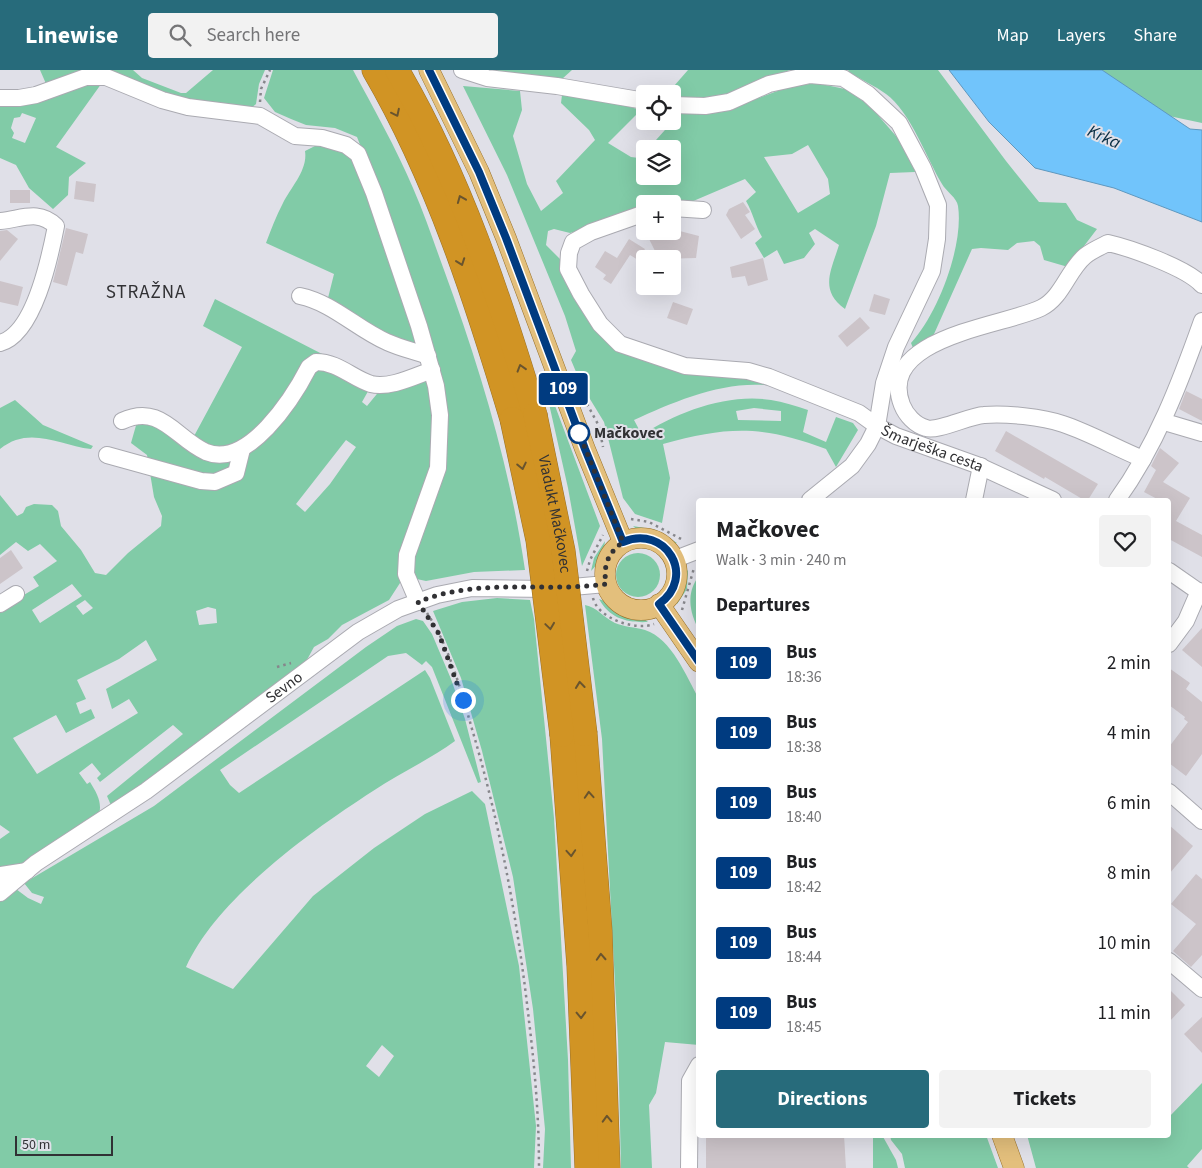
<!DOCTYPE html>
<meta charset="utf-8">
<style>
body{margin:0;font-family:"Source Sans 3",sans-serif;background:#f2f2f2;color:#202124;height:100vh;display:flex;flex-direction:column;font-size:19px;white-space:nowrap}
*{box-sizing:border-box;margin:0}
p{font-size:16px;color:#757577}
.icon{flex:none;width:28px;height:28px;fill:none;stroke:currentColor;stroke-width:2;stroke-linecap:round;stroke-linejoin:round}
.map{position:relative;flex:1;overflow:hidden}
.drawer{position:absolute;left:696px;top:428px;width:475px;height:640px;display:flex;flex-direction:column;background:#fff;border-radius:5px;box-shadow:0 5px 20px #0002}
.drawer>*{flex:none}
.badge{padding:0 10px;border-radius:4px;font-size:18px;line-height:32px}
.tools{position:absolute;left:636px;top:15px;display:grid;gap:10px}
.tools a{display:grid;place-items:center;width:45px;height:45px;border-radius:5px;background:#fff;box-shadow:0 5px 20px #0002;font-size:25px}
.scale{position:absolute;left:15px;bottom:12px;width:98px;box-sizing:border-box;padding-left:5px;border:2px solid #313134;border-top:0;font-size:14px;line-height:18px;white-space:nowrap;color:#313134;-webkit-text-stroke:4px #e0e0e8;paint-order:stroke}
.you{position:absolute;width:25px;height:25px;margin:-12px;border:4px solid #fff;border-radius:50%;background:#1a73e8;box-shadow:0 0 0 8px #1a73e833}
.map>.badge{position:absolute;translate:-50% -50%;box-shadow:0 0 0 2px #fff}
h2{padding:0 20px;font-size:19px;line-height:45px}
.round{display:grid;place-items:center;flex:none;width:52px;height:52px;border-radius:5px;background:#f2f2f2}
.headline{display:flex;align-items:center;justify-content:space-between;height:85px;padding:0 20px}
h1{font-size:24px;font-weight:700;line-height:38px}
.cta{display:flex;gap:10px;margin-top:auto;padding:10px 20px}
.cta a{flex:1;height:58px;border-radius:5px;background:#276b7b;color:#fff;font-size:20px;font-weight:700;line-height:58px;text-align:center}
.cta a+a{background:#f2f2f2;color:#202124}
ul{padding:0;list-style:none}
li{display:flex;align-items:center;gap:15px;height:70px;padding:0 20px}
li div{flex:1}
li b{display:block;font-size:19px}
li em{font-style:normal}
li .badge{min-width:55px;font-weight:700;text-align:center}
header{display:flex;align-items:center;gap:30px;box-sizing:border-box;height:70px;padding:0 25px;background:#276b7b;color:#fff}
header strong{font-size:24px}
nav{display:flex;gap:28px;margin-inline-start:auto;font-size:18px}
.search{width:350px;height:45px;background:#f2f2f2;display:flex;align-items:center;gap:12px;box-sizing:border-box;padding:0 18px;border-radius:5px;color:#757577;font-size:19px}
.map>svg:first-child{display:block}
.green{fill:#81cba7;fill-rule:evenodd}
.water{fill:#71c4fb;stroke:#5e98bf}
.building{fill:#ccc4c9}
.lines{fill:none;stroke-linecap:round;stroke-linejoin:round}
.minor-casing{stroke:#aaaab1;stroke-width:18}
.major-casing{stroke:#99712a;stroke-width:21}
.highway-casing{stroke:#99712a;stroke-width:25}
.path{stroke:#86868b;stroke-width:2.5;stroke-dasharray:2.5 4;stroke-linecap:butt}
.minor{stroke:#fff;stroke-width:16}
.major{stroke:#e3bf7c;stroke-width:20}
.highway{stroke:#d19424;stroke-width:24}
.highway-bridge-casing{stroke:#99712a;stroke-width:25;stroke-linecap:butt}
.highway-bridge{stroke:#d19424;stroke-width:24}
.oneway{stroke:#69542e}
.line-casing{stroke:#fff;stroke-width:11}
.line{stroke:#003b80;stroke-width:8}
.walk{stroke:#313134;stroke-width:5;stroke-dasharray:0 9}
.stop-dot{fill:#fff;stroke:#003b80;stroke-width:2.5}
.labels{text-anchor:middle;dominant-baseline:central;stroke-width:4;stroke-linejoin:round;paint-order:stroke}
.stop-label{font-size:16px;font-weight:bold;fill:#313134;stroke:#e0e0e8;text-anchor:start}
.street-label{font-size:16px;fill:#313134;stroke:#e0e0e8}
.water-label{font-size:18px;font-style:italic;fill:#092f45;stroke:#e0e0e8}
.quarter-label{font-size:19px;letter-spacing:1px;fill:#313134;stroke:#e0e0e8}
</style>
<header>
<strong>Linewise</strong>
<div class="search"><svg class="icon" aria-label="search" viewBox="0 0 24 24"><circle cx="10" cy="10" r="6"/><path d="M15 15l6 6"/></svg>Search here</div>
<nav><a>Map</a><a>Layers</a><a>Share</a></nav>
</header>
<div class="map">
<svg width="1202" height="1098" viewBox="0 0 1202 1098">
<rect width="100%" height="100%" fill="#e0e0e8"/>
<g class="green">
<polygon points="40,0 93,0 47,16"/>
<path d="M101,0H133L142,8L181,23H186L213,0H265L259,14L256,34L250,39C230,36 208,36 188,31C158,23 131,5 101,0Z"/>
<path d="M273,0H353C374,39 396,78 413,118C425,145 434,173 444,200C480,298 510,397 525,500L474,502L426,511L412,508L411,491L445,390L394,161L357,67L335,58L306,55L291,49L275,42L264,28Z"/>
<polygon points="482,0 572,0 562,9"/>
<polygon points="688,0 790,0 730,24 697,30 673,27 672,24 667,24"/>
<path d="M848,0H938L1006,91L1039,132L1066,133L1077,150L1097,159L1068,197L1044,190L1040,176L1034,171L1017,173L1008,180L981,178L972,179L930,273L913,278L911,273C938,244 964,175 958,136C957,128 946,121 942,114C927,89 910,41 886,24C875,16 862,10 850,3Z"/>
<polygon points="1102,0 1202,0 1202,53 1155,43"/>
<path d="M104,10L56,77L86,93L69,107L68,125L53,139L29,118L16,95L0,88V37ZM22,43L36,48L25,73L12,68L14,63L11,58L14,48L20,47Z"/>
<path d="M816,13L845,19L869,35L916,89L915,102L890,103L876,156L845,239C819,220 831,201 839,175L815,159L809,163L815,174L804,188L784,194L777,180L764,188L755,173L762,167C755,155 753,143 746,131L756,122L745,109L691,132L645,134V138L598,151L588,158L570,163L554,159L548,161L546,175L561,190L617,276L756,306L773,316C727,309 675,331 634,350L642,365C677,342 728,323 771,330C783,332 796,336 808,340L803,362L826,372L836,347L853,353L858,360L836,397L826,379C762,355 728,356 663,374L670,408L662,453L635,444L623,428L604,352L582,316L571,290L576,281L565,246L507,105L463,16L520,21L522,40L513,66L527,114L541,141L563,123L556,111L595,70L589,60L561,33L562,25L603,30L641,40L608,73L631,87L639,88L645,82V106H672V79H648L681,42L737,36L788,17ZM808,75L828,109L830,124L798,143L764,87L792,84ZM754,338L781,341V351L738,350L736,341Z"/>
<path d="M319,74L345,80L359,98L416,270L415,279L327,232L334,204L266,173C271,160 276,146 283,133C291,117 308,100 305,81Z"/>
<polygon points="215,229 326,286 250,369 216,378 193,368 242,277 203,256"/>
<path d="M319,297L371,316L362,332L367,336L381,319L419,309L428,313L434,338L432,397L399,494L400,513L389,530L342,555L328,569L314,577L303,597L113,740L107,726L183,664L173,655L100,712L97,708L101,704L92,693L79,703L87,714L90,712C98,725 103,734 98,748L20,796L0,801V769L10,762L0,755V539L39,516L33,507L57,491L40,474L28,481L16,472L0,485V425L17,446L23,443L26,437L34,434L52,435L58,441L61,456L81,480L95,503L106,505L128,483L161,456L162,446L154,427L147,385L131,373L137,352L144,349L231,385ZM346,370L356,377L330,414L305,442L296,434ZM72,514L82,526L40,553L32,540ZM85,530L93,538L83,545L76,536ZM208,537L216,539L217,553L199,555L196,541ZM146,570L157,590L106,619L112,639L129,629L138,643L37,704L13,668L56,645L66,663L95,648L91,639L80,644L76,633L86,629L77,610L119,589Z"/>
<polygon points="545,316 551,325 600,456 582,496 568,418"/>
<path d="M15,330L43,355L93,376L91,379C59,375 29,355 0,379V338Z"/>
<path d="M633,456L656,460L677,473C664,473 643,465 633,456Z"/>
<polygon points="605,471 603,488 591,501 594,488"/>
<circle cx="638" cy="505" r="22"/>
<polygon points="688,500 687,519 677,534 673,529 680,507"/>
<path d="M699,506V560C689,542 686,522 699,506Z"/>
<polygon points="497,528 530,530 534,549 554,748 568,990 571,1098 543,1098 545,1059 533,939 513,807 482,681 461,608 433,541 462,532"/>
<path d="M599,529C609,532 616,538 625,542C634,545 641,546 648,552C628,553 610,549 599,529Z"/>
<path d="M585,535C597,537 604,548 615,553C624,557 635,557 645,560C672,569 686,606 699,629V975L665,972L656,1023L649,1035L652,1098H621L618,970L602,669Z"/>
<path d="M416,549L423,551L432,564L451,609L465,649L481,712L478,713L432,597L426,591L422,595L406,583L388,586L220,700L230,715L239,723L425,600L430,608L455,671C429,690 400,703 373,721C311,761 217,828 186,897L233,919L313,826L374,778L425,744L472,721L485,734L519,896L536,1056L534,1098H0V832L16,819L28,828L41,834L44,827L32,823L24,813L154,736L366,577L397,556ZM382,975L394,986L379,1007L366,996Z"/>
<polygon points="1202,1013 1202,1079 1187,1096 1189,1098 1036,1098 1027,1065 1169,1065 1169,1047"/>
<polygon points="873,1065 882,1065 896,1090 898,1098 873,1098"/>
<polygon points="890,1065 986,1065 998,1098 905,1098 902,1084 891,1070"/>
</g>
<polygon class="water" points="949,0 1102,0 1190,59 1202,60 1202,152 1114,118 1035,98 989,52"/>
<g class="building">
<polygon points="76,111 96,114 94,132 74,129"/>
<rect x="10" y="120" width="20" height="13"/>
<polygon points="743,132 750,142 745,145 755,159 741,169 726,145 729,139"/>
<polygon points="66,158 88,164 83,184 76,182 67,216 53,212"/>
<polygon points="672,159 699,166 696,188 659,189 645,161 672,161"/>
<polygon points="7,160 18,169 0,191 0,161"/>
<polygon points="629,169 645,179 638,190 630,185 611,214 603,209 606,205 595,197 605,181 617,188"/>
<polygon points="763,188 768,210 748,216 745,206 732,208 730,197"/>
<polygon points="0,211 23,217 18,236 0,232"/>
<polygon points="874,224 890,229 885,245 869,241"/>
<polygon points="673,232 693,239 687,255 667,248"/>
<polygon points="860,247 870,258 847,277 838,266"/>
<polygon points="1186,321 1202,329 1202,351 1179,339"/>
<polygon points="1006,361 1098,414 1088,430 1084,430 1045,407 1044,409 995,381"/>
<polygon points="1160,378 1179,393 1163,412 1190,428 1176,451 1202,465 1202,487 1169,469 1169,430 1159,430 1144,422 1156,400 1151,396"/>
<polygon points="11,480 23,498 0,514 0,488"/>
<polygon points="1202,558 1202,597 1182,580"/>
<polygon points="1169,598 1190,613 1186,619 1202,632 1202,684 1186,706 1169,693 1169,677 1188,652 1184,649 1185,647 1169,635"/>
<polygon points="1169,755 1193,776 1169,804"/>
<polygon points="1196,804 1202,809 1202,885 1191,897 1173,881 1196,854 1171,834"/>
<polygon points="1169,919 1185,935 1169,952"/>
<polygon points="1202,947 1202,983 1184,964"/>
<polygon points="706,1065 844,1065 846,1098 706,1098"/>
</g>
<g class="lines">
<defs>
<g id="minor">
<polyline points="462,0 487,8 557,16 645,31"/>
<polyline points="0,28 19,28 36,25 86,7 106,7 162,30 188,37 260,46 295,66 322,68 346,75 358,84 374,123 419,256 436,316 440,345 438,398 407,485 406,504 418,532"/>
<polyline points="672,35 705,36 729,32 769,14 810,5 843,8 868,24 899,53 923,98 938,135 937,169 932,201 896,277 884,313 877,356 868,374 852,396 810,430"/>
<polyline points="672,138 703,140"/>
<path id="s1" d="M645,143L591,162L573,172L569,183L568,199L581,224L600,254L620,274L685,296L748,301L769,307L859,343L877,356L896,366L977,395L1053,430"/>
<path d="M0,151C22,149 38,139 56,156C50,187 34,264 0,273"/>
<path d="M300,226C333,233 357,259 387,272C400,278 414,281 428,286"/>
<path d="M122,351C161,333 175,368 206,382C248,399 293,328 309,297L316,292C338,292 352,308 371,314C389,319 415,306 432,300"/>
<polyline points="1168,353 1202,363"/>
<polyline points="107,385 201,411 215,412 236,403 242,379"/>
<path d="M1143,389C1116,378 1090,363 1063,354C1043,347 1005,343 984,345C969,346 937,362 926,358C915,355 906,345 902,335C876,267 1004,256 1041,238C1062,228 1068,200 1085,186C1091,181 1100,177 1108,173C1130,178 1187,198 1202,215"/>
<polyline points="974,430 981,396"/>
<path d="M1117,430C1156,376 1180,313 1202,251"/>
<polyline points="673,490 699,480"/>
<polyline points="1169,501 1202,524"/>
<polyline points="0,534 16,524"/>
<polyline points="1169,574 1186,551 1199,521"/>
<polyline points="1169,722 1202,751"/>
<polyline points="0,805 27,801"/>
<path id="s2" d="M0,823L36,793L146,721L358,562L398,539L437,525L472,518L550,519L606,514"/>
<polyline points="1169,891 1202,919"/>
<polyline points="689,1098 690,1011 699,995"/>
</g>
<g id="major">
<polyline points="429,0 479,102 506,168 585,379 623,472"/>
<circle cx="641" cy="504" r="36"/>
<polyline points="659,534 699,592"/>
<polyline points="1002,1065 1014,1098"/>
</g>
<g id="highway">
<path d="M374,0C437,108 476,229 512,349"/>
<path d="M397,0C460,108 499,226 535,345"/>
<polyline points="585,664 600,861 608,1098"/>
<polyline points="562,665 579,896 587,1098"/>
</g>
</defs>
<use href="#minor" class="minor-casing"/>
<use href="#major" class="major-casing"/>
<use href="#highway" class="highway-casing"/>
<g class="path">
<polyline points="260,32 261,19 270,0"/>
<polyline points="587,334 599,356 603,377"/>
<polyline points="631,449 649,452 683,470"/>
<polyline points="587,501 590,490 603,465"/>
<path d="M593,528C598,549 636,561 654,554"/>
<polyline points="682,540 694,498"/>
<path d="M427,543C449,576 461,620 472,659C500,754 518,852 529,951C535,1000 539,1048 539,1098"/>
<polyline points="277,597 291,593"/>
</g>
<use href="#minor" class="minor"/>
<use href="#major" class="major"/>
<use href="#highway" class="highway"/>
<defs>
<g id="highway-bridge">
<path id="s3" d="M535,345L563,481L585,664"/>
<polyline points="512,349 538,470 562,665"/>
</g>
</defs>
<use href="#highway-bridge" class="highway-bridge-casing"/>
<use href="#highway-bridge" class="highway-bridge"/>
</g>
<defs><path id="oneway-chevron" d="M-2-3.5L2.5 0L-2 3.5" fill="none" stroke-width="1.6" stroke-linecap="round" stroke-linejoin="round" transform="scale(1.25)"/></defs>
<g class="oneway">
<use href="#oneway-chevron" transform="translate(396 43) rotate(64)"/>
<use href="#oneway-chevron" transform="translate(461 129) rotate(-112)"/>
<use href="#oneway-chevron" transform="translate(461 192) rotate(70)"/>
<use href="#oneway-chevron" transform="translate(521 298) rotate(-107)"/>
<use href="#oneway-chevron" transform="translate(522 396) rotate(78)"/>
<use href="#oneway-chevron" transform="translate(550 556) rotate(82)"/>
<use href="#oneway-chevron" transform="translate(580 615) rotate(-96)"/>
<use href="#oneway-chevron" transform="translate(589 725) rotate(-94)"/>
<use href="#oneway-chevron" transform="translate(571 783) rotate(86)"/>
<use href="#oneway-chevron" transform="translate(601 887) rotate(-93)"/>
<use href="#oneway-chevron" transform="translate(581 945) rotate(88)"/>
<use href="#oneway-chevron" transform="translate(607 1049) rotate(-92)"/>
</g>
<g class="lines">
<defs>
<path id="line" d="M429,0L479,102L506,168L585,379L623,472C666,454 697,507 659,534L699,592"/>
</defs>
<use href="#line" class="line-casing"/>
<use href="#line" class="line"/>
<path class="walk" d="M463,630L439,564L418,532C479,507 543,523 606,514C603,495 608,483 623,472L579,363"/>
</g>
<circle class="stop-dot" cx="579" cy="363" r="10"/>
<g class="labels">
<g class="stop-label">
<text x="594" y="363">Mačkovec</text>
</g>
<g class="street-label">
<text stroke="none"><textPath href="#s1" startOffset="530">Šmarješka cesta</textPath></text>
<text stroke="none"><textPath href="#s3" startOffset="101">Viadukt Mačkovec</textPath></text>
<text stroke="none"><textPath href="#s2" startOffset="351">Sevno</textPath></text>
</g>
<g class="water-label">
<text transform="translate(1104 67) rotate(24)">Krka</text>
</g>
<g class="quarter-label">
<text x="146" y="222">STRAŽNA</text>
</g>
</g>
</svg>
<div class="tools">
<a><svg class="icon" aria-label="locate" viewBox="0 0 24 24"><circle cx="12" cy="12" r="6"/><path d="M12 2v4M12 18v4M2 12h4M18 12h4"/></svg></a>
<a><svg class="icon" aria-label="layers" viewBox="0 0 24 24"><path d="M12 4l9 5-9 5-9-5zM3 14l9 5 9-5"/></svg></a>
<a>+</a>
<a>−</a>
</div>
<div class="scale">50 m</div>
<div class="you" style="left:463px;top:630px"></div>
<b class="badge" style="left:563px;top:319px;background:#003b80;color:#fff">109</b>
<section class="drawer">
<div class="headline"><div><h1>Mačkovec</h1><p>Walk · 3 min · 240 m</p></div><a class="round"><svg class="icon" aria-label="heart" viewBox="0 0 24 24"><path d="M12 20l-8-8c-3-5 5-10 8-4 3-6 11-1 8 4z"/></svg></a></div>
<h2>Departures</h2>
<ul>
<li><span class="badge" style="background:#003b80;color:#fff">109</span><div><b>Bus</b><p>18:36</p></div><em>2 min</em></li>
<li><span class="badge" style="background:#003b80;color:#fff">109</span><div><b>Bus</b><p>18:38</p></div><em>4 min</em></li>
<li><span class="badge" style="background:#003b80;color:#fff">109</span><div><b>Bus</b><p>18:40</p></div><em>6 min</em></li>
<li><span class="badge" style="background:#003b80;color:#fff">109</span><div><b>Bus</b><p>18:42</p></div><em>8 min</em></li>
<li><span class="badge" style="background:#003b80;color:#fff">109</span><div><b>Bus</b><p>18:44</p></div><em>10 min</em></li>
<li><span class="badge" style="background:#003b80;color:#fff">109</span><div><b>Bus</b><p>18:45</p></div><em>11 min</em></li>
</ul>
<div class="cta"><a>Directions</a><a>Tickets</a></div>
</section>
</div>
